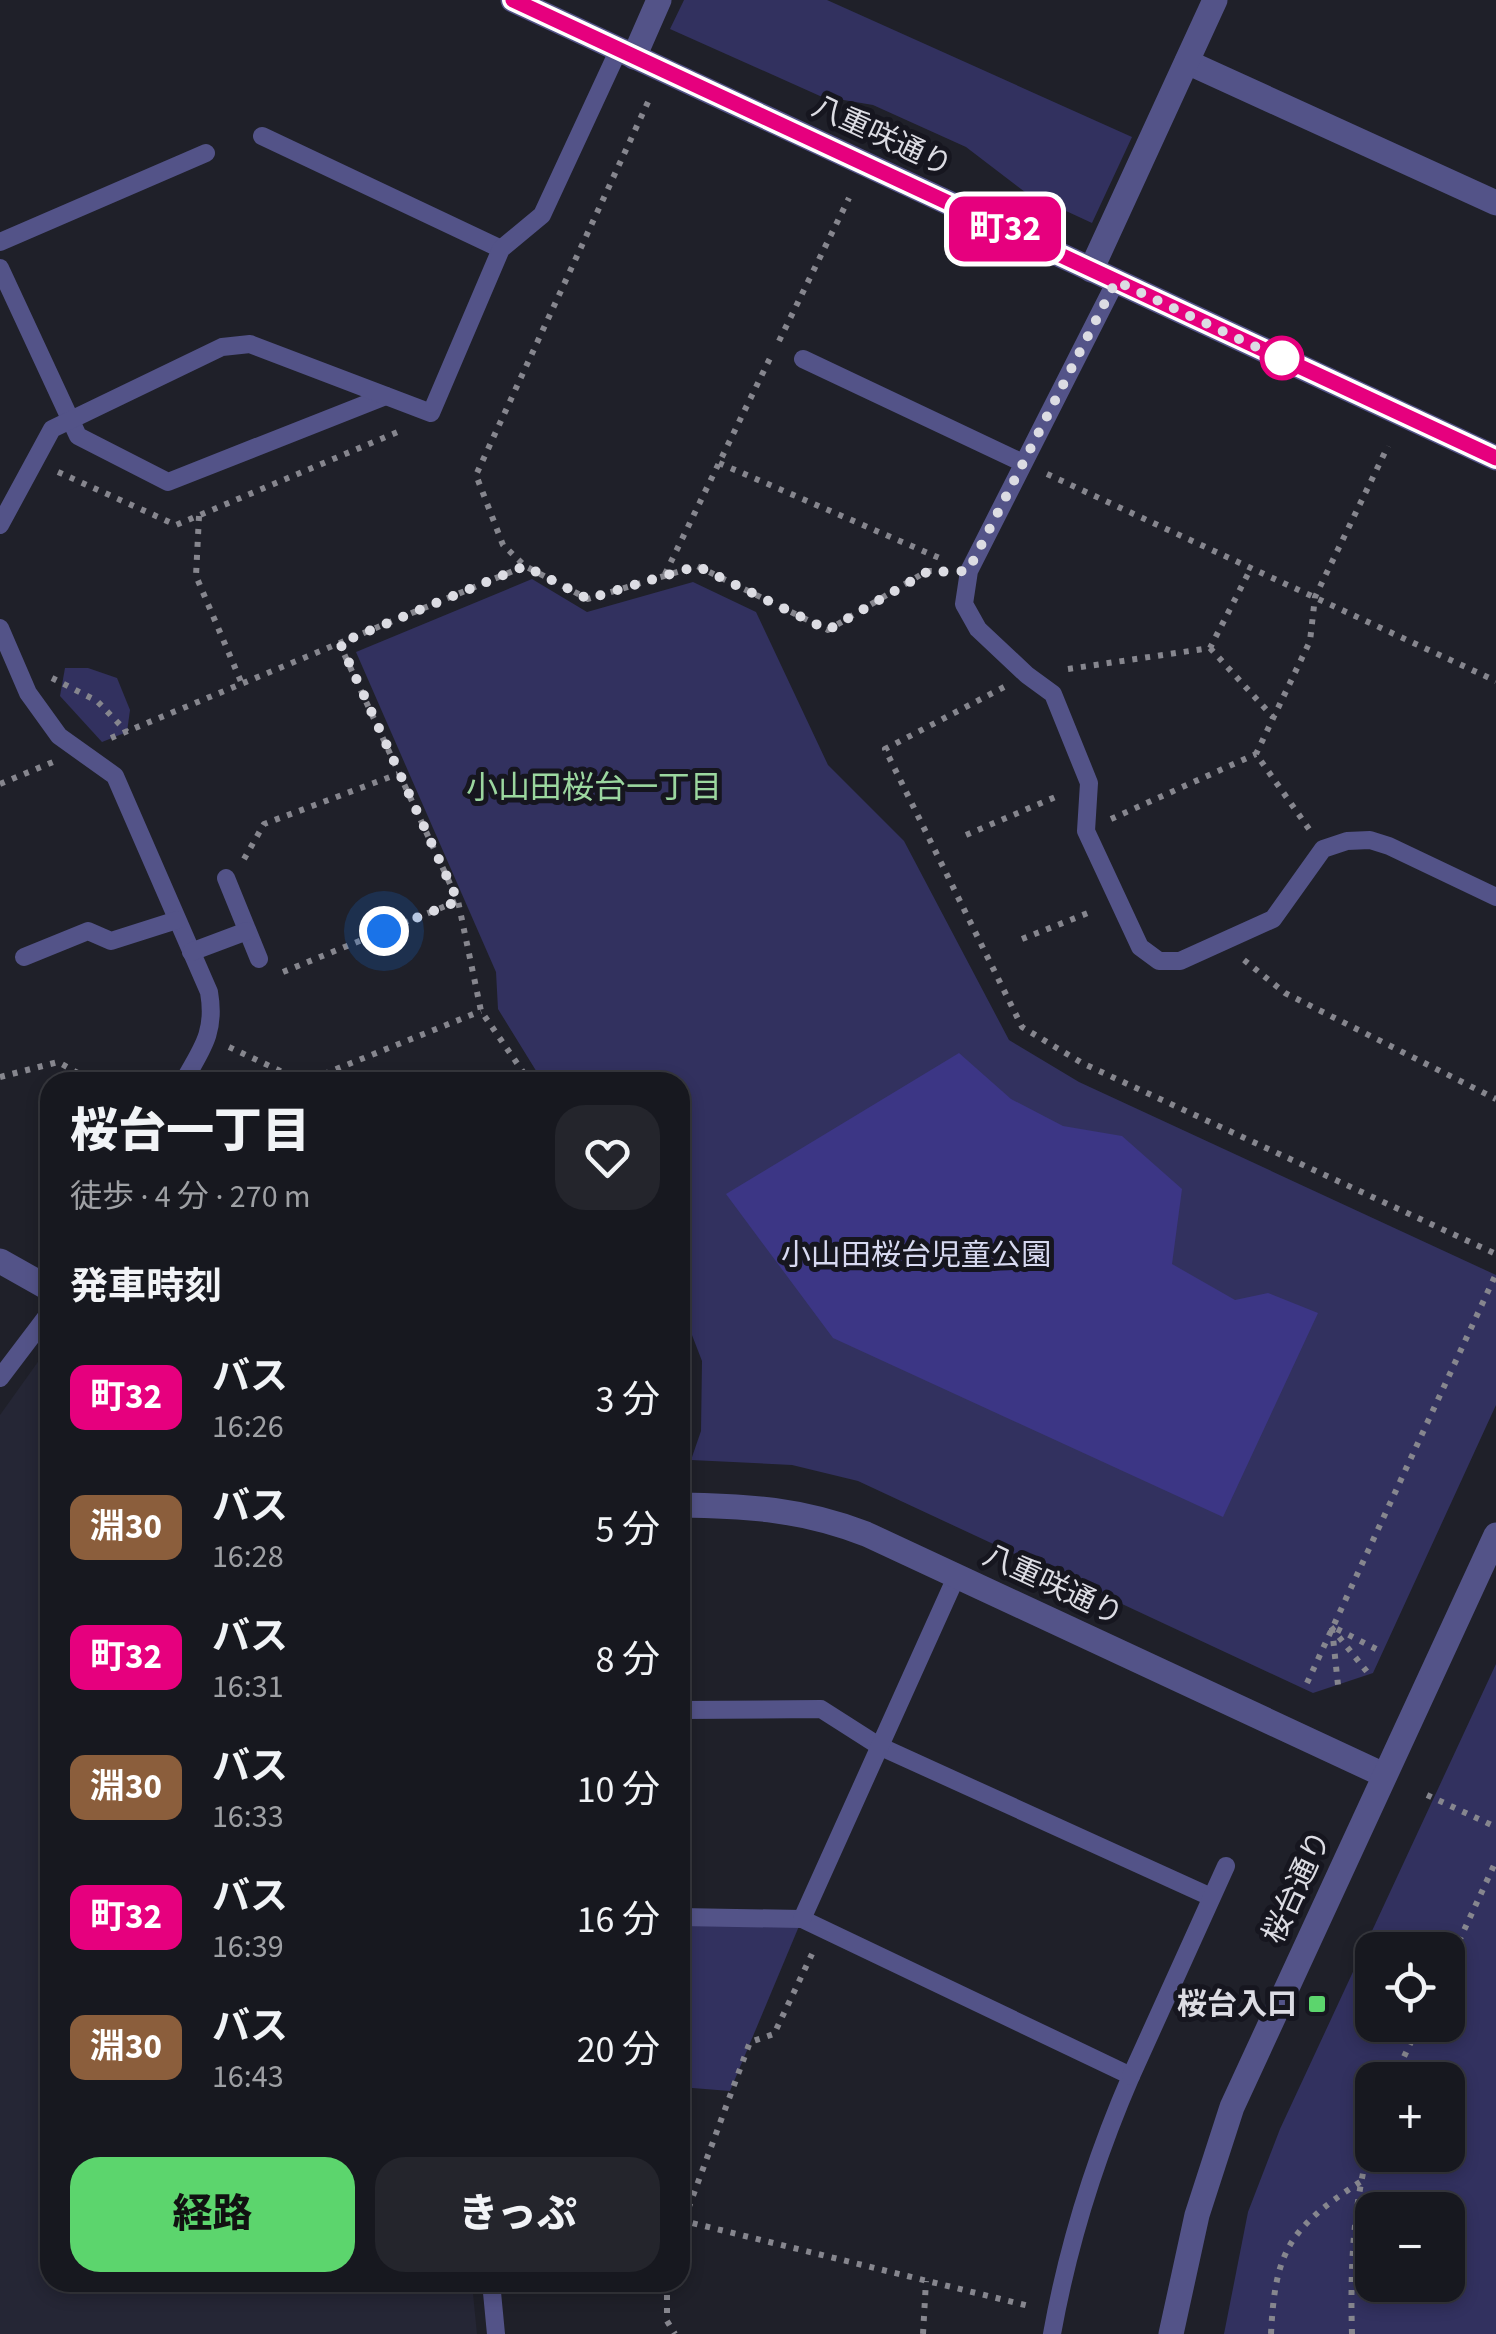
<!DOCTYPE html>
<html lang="ja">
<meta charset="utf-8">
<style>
body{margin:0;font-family:"Source Sans 3","Noto Sans JP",sans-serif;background:#24252c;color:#f1f3f6;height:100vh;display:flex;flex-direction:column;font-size:38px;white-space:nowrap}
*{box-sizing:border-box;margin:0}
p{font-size:32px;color:#9ea0a4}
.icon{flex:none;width:55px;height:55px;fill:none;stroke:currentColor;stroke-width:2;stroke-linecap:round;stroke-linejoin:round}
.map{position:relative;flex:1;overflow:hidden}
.side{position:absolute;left:40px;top:1072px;width:650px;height:1220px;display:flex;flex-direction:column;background:#17181f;border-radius:30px;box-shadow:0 5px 15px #0003,0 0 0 2px #36373d}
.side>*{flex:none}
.badge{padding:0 20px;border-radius:15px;font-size:35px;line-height:65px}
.controls{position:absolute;left:1355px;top:1932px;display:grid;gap:20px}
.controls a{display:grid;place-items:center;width:110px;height:110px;border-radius:20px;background:#17181f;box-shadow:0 5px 15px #0003,0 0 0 2px #36373d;font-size:50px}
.you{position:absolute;width:50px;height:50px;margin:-25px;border:8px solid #fff;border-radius:50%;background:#1a73e8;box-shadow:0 0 0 15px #1a73e833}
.map>.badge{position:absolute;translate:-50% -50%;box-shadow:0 0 0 5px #fff}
h2{padding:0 30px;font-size:38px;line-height:90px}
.round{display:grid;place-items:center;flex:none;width:105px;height:105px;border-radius:30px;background:#24252c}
.headline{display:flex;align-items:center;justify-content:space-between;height:170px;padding:0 30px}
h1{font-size:48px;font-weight:800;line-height:75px}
.button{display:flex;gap:20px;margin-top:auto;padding:20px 30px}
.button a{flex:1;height:115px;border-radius:30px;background:#5cd56d;color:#111;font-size:40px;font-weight:800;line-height:115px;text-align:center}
.button a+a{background:#24252c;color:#f1f3f6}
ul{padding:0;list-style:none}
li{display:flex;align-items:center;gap:30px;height:130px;padding:0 30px}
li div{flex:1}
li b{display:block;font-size:38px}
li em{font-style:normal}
li .badge{min-width:110px;font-weight:700;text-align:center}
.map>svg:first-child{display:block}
.built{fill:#252635}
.green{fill:#32315f;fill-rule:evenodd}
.water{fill:#3c3685}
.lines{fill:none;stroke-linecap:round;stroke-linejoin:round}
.path{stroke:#86868e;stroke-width:6;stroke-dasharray:5 8;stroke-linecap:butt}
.service{stroke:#535388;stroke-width:18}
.minor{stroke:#535388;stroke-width:25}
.tertiary{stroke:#535388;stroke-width:25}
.line-casing{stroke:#fff;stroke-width:22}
.line{stroke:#e6007e;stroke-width:15}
.walk{stroke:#dcdce3;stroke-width:10;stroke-dasharray:0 18}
.stop-dot{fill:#fff;stroke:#e6007e;stroke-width:5}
.poi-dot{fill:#5cd56d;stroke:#16161f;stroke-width:4}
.labels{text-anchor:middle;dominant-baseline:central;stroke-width:10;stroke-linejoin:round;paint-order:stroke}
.street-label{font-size:30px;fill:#dcdce3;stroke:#16161f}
.park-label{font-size:30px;fill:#d7d9f0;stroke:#16161f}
.poi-label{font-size:30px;font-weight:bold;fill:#dcdce3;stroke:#16161f;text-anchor:end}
.neighbourhood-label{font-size:32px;fill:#9bd79f;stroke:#16161f}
</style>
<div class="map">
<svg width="1496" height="2334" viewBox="0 0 1496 2334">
<rect width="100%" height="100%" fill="#1f2029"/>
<polygon class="built" points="50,1345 50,2282 472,2283 477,2334 0,2334 0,1415"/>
<g class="green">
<polygon points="684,0 827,0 1132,137 1092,223 1025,192 966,147 873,105 820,96 670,29"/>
<polygon points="532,579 587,612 693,582 756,612 828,765 904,841 1009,1040 1079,1082 1496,1275 1496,1405 1373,1673 1313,1693 858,1481 792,1465 691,1460 701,1431 702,1361 680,1304 680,1082 543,1082 498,1009 496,972 356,652"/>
<polygon points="65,668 88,668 117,678 130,710 127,732 102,742 60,696"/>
<path d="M1496,1664V2334H1224L1248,2212L1280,2129ZM1372,1950H1448V2025H1372ZM1372,2080H1448V2155H1372ZM1372,2210H1448V2285H1372Z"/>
<polygon points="680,1917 802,1919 730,2091 680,2087"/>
</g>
<polygon class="water" points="959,1053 1011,1099 1063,1126 1122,1136 1182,1189 1172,1264 1235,1300 1268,1293 1318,1313 1223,1517 833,1338 726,1194"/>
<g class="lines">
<g class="path">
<polyline points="648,102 476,475 503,545 525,566 588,599 697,566 828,630 927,571 944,571"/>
<polyline points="779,341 849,198"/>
<polyline points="719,463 944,560"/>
<polyline points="58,472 176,525 400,431"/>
<polyline points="1047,474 1496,681"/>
<polyline points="199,516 196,576 242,684"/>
<polyline points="665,574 773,352"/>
<polyline points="339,643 458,901 481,1011 530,1082"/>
<polyline points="1210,648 1273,717"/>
<polyline points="1068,669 1210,648 1251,568"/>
<polyline points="52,678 97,701 127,732"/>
<polyline points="1004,687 885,749 1022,1027 1082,1063 1496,1254"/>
<polyline points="111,738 525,566"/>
<polyline points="0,784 53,762"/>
<polyline points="1111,819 1256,754"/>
<polyline points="1309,829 1256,754 1310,641 1315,597 1388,446"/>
<polyline points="966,835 1060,795"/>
<polyline points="244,859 264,824 398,774"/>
<polyline points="1022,939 1093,911"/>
<polyline points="1244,960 1285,993 1496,1099"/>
<polyline points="283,972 458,901"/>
<polyline points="229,1047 304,1082 481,1011"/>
<polyline points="0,1077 58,1062 94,1082"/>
<polyline points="680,1342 687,1400 680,1458"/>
<polyline points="1331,1627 1368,1673"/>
<polyline points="1332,1628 1338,1685"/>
<polyline points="1337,1629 1382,1652"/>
<polyline points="1307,1683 1496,1274"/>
<polyline points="1427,1795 1496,1827"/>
<polyline points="1448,1965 1496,1861"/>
<polyline points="1393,2080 1419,2025"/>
<polyline points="680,2220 1033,2307"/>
<polyline points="684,2220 750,2042 774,2034 812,1954"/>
<polyline points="667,2282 667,2321 675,2334"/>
<polyline points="923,2334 926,2281"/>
<path d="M1271,2334C1275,2250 1290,2228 1360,2182"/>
<path d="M1352,2334C1350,2267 1353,2202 1372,2137"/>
</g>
<g class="service">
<polyline points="262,136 501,249"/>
<polyline points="0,242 206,153"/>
<polyline points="0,268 78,436 168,482 386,396"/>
<polyline points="1116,281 969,571 964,604 978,629 1027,675 1053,694 1089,783 1086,831 1140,947 1159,961 1180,961 1273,919 1323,849 1347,841 1370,840 1389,846 1496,897"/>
<polyline points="803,359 1023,463"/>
<polyline points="0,525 52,429 222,347 250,344 431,413 501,249 542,215 619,49"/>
<path d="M0,628L28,693L59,736L115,776L209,992C216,1032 202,1049 183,1082"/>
<polyline points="226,878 259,959"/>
<polyline points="191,952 247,931"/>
<polyline points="24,957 88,931 111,941 177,920"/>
<polyline points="0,1378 50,1312"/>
<polyline points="680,1710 821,1709 879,1746 1211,1897"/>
<path d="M680,1917L802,1919L1131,2076C1095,2159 1068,2245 1052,2334"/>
<polyline points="802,1919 957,1575"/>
<polyline points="1131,2076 1226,1866"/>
<polyline points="491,2282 496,2334"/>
</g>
<g class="minor">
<polyline points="634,57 659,0"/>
<polyline points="1187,62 1496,203"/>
<polyline points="1091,270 1215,0"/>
</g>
<g class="tertiary">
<polyline points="513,0 1496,458"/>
<polyline points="0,1261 50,1289"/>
<path d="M680,1505C748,1506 801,1509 866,1534L1384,1775"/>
<polyline points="1171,2334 1197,2215 1232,2107 1496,1535"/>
</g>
</g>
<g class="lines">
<defs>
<polyline id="line" points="513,0 1496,458"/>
</defs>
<use href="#line" class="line-casing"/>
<use href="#line" class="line"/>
<polyline class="walk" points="384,931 458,901 340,643 525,566 588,599 697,566 828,630 927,572 968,571 1116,281 1288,362 1282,358"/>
</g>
<circle class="stop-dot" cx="1282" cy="358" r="20"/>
<rect class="poi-dot" x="1307" y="1994" width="20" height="20" rx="5"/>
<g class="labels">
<g class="street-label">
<text transform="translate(882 136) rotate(25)">八重咲通り</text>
<text transform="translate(1053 1585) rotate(25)">八重咲通り</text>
<text transform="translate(1297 1887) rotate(-65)">桜台通り</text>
</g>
<g class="park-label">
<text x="916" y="1255">小山田桜台児童公園</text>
</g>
<g class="poi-label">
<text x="1297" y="2004">桜台入口</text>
</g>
<g class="neighbourhood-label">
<text x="594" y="788">小山田桜台一丁目</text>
</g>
</g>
</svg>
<div class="controls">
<a><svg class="icon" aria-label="locate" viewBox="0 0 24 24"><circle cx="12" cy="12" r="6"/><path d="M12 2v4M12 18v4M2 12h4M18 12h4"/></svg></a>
<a>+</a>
<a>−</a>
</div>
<div class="you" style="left:384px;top:931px"></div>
<b class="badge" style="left:1005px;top:229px;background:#e6007e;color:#fff">町32</b>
<section class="side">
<div class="headline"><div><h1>桜台一丁目</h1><p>徒歩 · 4 分 · 270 m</p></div><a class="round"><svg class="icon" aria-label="heart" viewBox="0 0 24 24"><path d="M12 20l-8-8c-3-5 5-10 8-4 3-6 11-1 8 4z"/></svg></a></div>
<h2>発車時刻</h2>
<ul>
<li><span class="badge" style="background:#e6007e;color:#fff">町32</span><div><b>バス</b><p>16:26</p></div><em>3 分</em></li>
<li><span class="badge" style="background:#8b5e3c;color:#fff">淵30</span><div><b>バス</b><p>16:28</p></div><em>5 分</em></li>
<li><span class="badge" style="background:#e6007e;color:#fff">町32</span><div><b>バス</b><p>16:31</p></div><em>8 分</em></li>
<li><span class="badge" style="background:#8b5e3c;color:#fff">淵30</span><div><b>バス</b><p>16:33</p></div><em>10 分</em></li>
<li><span class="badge" style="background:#e6007e;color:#fff">町32</span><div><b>バス</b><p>16:39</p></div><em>16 分</em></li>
<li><span class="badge" style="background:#8b5e3c;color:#fff">淵30</span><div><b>バス</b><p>16:43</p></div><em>20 分</em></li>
</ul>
<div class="button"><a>経路</a><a>きっぷ</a></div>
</section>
</div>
